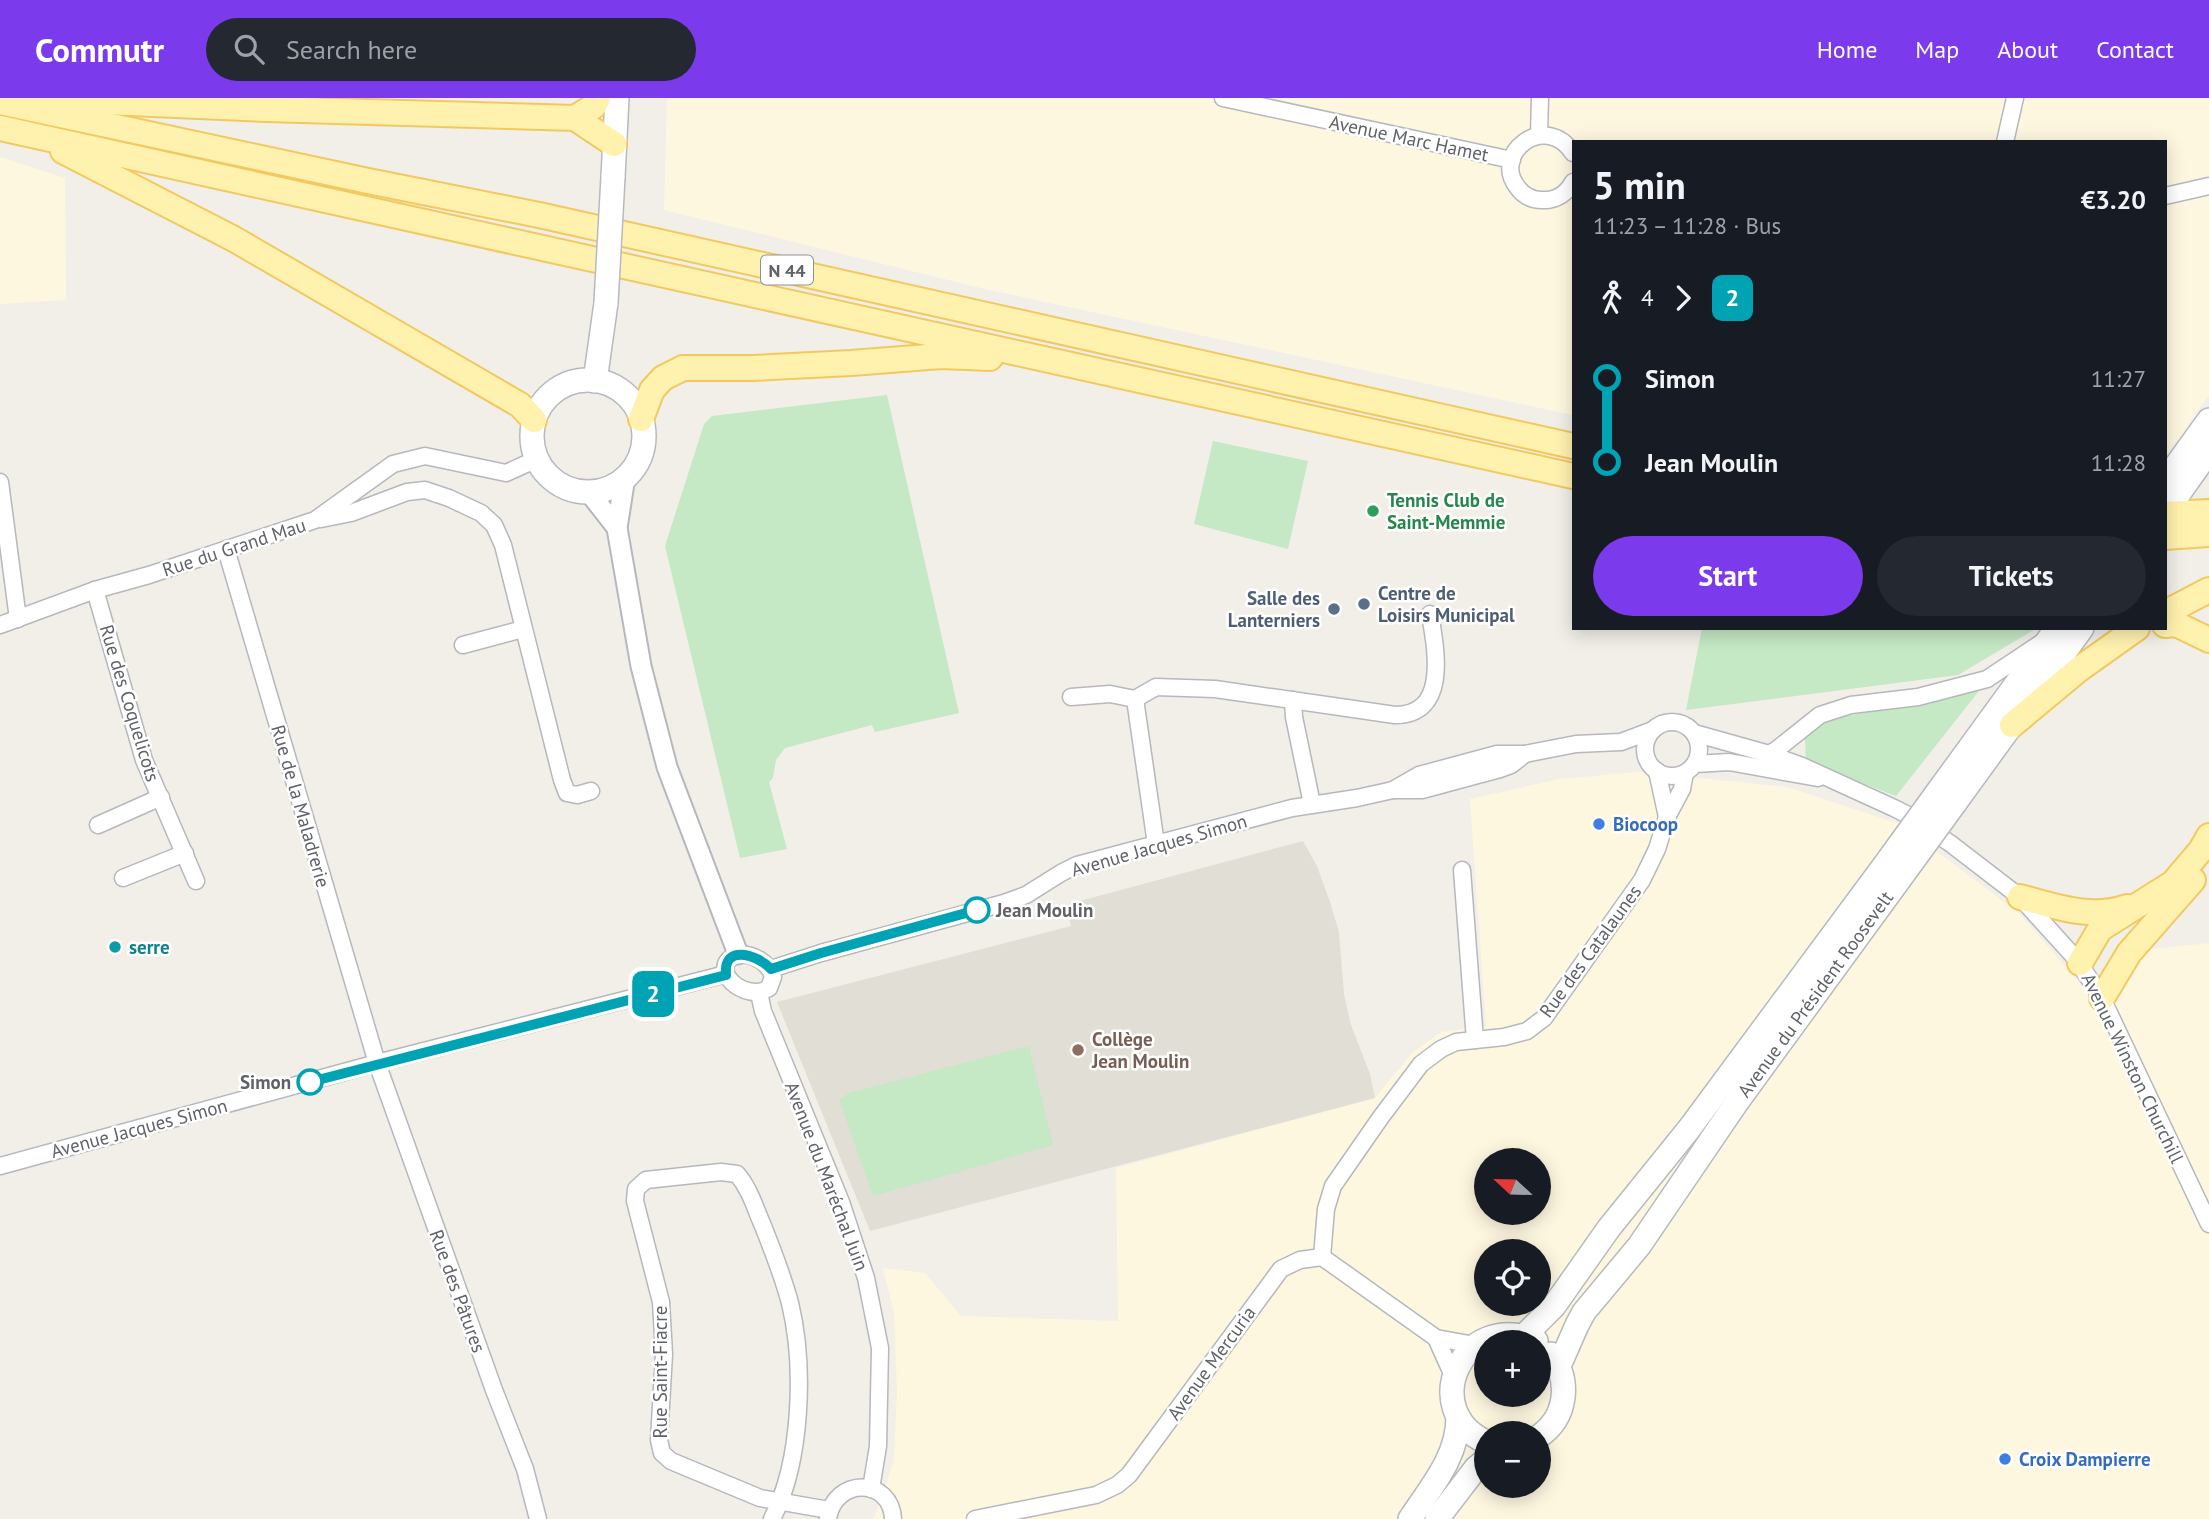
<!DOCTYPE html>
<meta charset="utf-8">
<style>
body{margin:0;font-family:"PT Sans",sans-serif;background:#242831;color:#f1f3f6;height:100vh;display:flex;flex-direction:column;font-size:26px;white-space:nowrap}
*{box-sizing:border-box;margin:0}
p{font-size:23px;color:#9ea1a6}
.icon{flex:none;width:38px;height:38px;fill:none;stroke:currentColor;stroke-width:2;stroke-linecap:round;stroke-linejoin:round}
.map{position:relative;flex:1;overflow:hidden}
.panel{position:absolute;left:1572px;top:42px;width:595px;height:490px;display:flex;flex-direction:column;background:#171b24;border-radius:0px;box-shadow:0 4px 18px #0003}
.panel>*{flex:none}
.badge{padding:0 14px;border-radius:10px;font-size:24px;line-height:46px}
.needle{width:46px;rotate:292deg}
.controls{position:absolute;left:1474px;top:1050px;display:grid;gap:14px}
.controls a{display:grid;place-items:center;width:77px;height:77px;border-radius:50%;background:#171b24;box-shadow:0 4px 18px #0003;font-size:35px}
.map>.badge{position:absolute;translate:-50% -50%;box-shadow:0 0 0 4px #fff}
.legs{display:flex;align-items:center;gap:10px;height:77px;padding:0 21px;font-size:23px}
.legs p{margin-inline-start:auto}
.summary{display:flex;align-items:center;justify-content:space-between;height:119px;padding:0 21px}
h1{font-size:38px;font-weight:700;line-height:52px}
.action{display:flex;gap:14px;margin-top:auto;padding:14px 21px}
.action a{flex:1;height:80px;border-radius:42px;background:#7c3aed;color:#fff;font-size:28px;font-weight:700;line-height:80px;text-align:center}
.action a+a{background:#242831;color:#f1f3f6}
ul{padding:0 21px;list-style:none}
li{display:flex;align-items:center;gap:24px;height:84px;font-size:26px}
li i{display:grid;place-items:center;width:10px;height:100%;margin:0 9px;background:currentColor}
li i::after{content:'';width:18px;height:18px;margin:-9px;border:5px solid;border-radius:50%;background:#171b24}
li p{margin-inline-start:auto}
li:first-child i{background:linear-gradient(#0000 50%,currentColor 0)}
li:last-child i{background:linear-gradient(currentColor 50%,#0000 0)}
header{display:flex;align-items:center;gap:42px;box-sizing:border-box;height:98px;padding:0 35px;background:#7c3aed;color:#fff}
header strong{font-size:33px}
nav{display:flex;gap:38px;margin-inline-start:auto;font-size:24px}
.search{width:490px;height:63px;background:#242831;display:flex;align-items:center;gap:18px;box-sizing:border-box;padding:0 24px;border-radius:38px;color:#9ea1a6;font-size:26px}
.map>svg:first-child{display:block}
.commercial{fill:#fef7e0;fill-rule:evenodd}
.education{fill:#e1ded6}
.green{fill:#c5e8c5}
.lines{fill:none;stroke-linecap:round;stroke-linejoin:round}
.minor-casing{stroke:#b5b8bc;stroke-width:19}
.tertiary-casing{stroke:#b5b8bc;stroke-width:23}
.secondary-casing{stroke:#b6babf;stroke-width:26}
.primary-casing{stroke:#f2c960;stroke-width:28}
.minor{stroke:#fff;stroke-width:16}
.tertiary{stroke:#fff;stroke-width:19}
.secondary{stroke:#fff;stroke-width:23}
.primary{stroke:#fff2af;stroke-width:24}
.secondary-bridge-casing{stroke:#b6babf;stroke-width:26;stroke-linecap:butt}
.secondary-bridge{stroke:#fff;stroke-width:23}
.line-1-casing{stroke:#fff;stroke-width:16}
.line-1{stroke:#00a3b4;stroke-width:10}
.leisure-dot{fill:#2e9e5b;stroke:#fff;stroke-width:2.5}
.service-dot{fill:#5c6f8a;stroke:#fff;stroke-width:2.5}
.shop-dot{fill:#3f7fe0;stroke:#fff;stroke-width:2.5}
.stop-1-dot{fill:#fff;stroke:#00a3b4;stroke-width:3.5}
.culture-dot{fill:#0f9aa8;stroke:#fff;stroke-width:2.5}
.education-dot{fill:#8d6e63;stroke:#fff;stroke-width:2.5}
.labels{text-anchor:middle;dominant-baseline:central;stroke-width:5;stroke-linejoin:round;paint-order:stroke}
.shield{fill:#fff;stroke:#8f9295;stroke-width:2}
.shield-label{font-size:18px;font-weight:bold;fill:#5f6368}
.street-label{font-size:19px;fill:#5f6368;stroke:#fff}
.leisure-label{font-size:19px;font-weight:bold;fill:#27864d;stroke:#fff;text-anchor:start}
.service-label{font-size:19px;font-weight:bold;fill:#4e5e75;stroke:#fff;text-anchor:start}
.shop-label{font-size:19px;font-weight:bold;fill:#366cbe;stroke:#fff;text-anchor:start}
.stop-label{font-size:19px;font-weight:bold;fill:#5f6368;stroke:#fff;text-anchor:start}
.culture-label{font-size:19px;font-weight:bold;fill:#0d838f;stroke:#fff;text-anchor:start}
.education-label{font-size:19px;font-weight:bold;fill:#785e54;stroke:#fff;text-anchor:start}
</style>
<header>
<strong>Commutr</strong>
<div class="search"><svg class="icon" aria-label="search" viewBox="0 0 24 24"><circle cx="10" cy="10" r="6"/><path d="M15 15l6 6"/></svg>Search here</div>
<nav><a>Home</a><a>Map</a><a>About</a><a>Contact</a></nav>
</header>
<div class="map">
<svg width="2209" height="1421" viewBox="0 0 2209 1421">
<rect width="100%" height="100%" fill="#f1efe8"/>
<g class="commercial">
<polygon points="667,0 2209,0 2209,297 2165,359 2165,44 1573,44 1573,317 985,191 664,112"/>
<polygon points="0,59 65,80 66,202 0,206"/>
<path d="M1639,674L1787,689L1900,726L2020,816L2096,904L2144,852L2209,845V1421H874L894,1362L897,1293L894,1214L883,1170L925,1175L961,1218L1118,1223L1116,1070L1375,1000L1411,956L1441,934L1486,928L1470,701L1559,681ZM1486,1062H1538V1115H1486ZM1486,1153H1538V1206H1486ZM1486,1244H1538V1297H1486ZM1486,1335H1538V1388H1486Z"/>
</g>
<polygon class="education" points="1303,743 1317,768 1330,804 1339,834 1344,896 1351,927 1370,976 1375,1000 870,1133 777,904 1071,828 1065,807"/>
<g class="green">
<polygon points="887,297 959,615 875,634 872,627 785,650 776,662 773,680 769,684 787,751 740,760 665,448 704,326 712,318"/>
<polygon points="1213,343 1308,363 1288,451 1194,426"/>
<polygon points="1702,530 2037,530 1958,577 1686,612"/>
<polygon points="1982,589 1896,698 1806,664 1805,640 1817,623 1938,602"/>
<polygon points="1029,948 1053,1047 873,1098 839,1002 849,995"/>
</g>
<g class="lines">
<defs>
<g id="minor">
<polyline points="1223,0 1512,62"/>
<polyline points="1539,37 1540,0"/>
<polyline points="2005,44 2015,0"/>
<path d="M1573,55C1545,13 1490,56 1518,90C1524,98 1533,102 1542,102C1556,103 1567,95 1573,84"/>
<polyline points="2165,98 2209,88"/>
<polyline points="0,384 18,521"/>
<polyline points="321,421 351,415 407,394 425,392 449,400 481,415 494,427 503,447 562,682 567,695 577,697 591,693"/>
<polyline points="226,451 377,965 494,1292 525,1371 538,1421"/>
<polyline points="95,492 144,662 196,783"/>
<polyline points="0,527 95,492 149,477 315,422 393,366 425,358 506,375 537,361"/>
<polyline points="463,547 523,531"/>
<polyline points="1071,599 1110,596 1135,601"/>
<path d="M1135,601L1156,589L1215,591L1395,617C1449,617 1436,552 1430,516"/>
<polyline points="1135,601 1156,746"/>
<polyline points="1293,602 1294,619 1312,706"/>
<circle cx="1672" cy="651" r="27"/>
<polyline points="1694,635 1769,656 1802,668 1894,710 1912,719 1951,746 2020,799 2077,862 2102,900 2209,1126"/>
<polyline points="1769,656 1776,652 1820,617 1851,607 1918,599 1987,581 2041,545"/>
<polyline points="1695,666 1729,664 1818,680"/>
<polyline points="1657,673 1667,719"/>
<polyline points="1393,692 1419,677 1497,656 1525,656 1576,646 1621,644 1653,632"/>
<polyline points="98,727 161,699"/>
<polyline points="1462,772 1475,942"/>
<polyline points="123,780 185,755"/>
<path d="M738,856C753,856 769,864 773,879L769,890C746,906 704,870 738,856Z"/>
<polyline points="771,871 821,855 1004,805 1026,797 1061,775 1077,767 1292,710 1357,700 1393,692 1422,692 1500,671 1511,667 1525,656"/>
<polyline points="759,895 763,913 841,1104 866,1180 880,1250 878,1348 871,1391"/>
<polyline points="0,1068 377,965 726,876"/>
<polyline points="1322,1159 1326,1111 1333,1088 1381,1019 1421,966 1441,951 1456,944 1504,939 1527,933 1544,920 1642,782 1657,751 1667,719 1682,691 1685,675"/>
<polyline points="1436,1240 1454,1280"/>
<path d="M772,1421C802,1363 805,1267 790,1205C783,1179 773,1153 763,1128C755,1110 750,1091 737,1076L721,1074L646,1082L636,1091L635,1103L661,1204L664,1256L659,1342L662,1355L671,1363L760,1400L829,1412"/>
<path d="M828,1421C834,1379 891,1379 893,1421"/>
<polyline points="975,1421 1096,1397 1117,1387 1129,1377 1281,1171 1300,1162 1322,1159 1436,1240 1475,1247"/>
</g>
<g id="tertiary">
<polyline points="625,379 617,430 641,568 667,669 738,856"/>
<polyline points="589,394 617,430"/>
</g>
<g id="secondary">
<polyline points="613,79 617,0"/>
<circle cx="588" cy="338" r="56"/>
<polyline points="595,283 606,205"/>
<polyline points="2165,383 2209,322"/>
<polyline points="2165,415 2209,353"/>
<polyline points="1939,692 2057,530"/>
<polyline points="1955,705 2082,530"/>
<polyline points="1524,1238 1554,1208 1609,1130 1689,1031 1889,761"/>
<polyline points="1559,1268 1577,1227 1584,1214 1639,1148 1737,1004 1907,771"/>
<path d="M1538,1339C1567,1320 1571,1283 1551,1256"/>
<path d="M1486,1344C1417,1312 1463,1211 1536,1243"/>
<path d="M1410,1421C1431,1389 1458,1359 1458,1319"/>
<polyline points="1437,1421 1476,1370 1486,1362"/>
</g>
<g id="primary">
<polyline points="51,0 83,3 266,11 575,20 614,46"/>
<polyline points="0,4 368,83 539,117 1573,348"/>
<polyline points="575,20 594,8 598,0"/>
<polyline points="0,30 1573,378"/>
<polyline points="63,53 234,141 520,307 534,322"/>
<polyline points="641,321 652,292 663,280 683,270 753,270 851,265 941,258 990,260"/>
<polyline points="2165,416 2209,414"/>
<polyline points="2165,439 2209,436"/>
<polyline points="2165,515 2209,492"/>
<polyline points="2165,527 2176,526 2209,542"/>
<polyline points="2012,627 2078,572 2137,530"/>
<path d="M2020,799C2055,808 2091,822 2127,809"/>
<polyline points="2080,865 2100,831 2173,785 2201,752 2209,738"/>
<polyline points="2102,900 2129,855 2193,782"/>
</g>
</defs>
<use href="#minor" class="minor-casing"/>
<use href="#tertiary" class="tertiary-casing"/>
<use href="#secondary" class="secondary-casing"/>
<use href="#primary" class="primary-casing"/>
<use href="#minor" class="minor"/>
<use href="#tertiary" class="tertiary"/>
<use href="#secondary" class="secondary"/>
<use href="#primary" class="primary"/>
<defs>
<g id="secondary-bridge">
<polyline points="606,205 613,79"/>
<polyline points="1889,761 1939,692"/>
<polyline points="1907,771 1955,705"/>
</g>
</defs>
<use href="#secondary-bridge" class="secondary-bridge-casing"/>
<use href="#secondary-bridge" class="secondary-bridge"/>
</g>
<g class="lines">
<defs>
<path id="line-1" d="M310,984L726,877C723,845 758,857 771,871L821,855L977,812"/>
</defs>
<use href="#line-1" class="line-1-casing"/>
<use href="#line-1" class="line-1"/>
</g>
<circle class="leisure-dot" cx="1373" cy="413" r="7"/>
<g class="service-dot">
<circle cx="1364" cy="506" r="7"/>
<circle cx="1334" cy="511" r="7"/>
</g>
<g class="shop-dot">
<circle cx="1599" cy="726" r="7"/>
<circle cx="2005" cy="1361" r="7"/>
</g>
<g class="stop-1-dot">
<circle cx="977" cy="812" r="12"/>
<circle cx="310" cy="984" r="12"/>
</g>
<circle class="culture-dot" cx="115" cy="849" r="7"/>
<circle class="education-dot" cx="1078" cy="952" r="7"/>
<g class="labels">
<rect class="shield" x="761" y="157.5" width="52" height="29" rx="5"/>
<g class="shield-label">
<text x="787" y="172">N 44</text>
</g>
<g class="street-label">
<text transform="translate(1409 40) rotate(12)">Avenue Marc Hamet</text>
<text transform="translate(234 449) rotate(-18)">Rue du Grand Mau</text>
<text transform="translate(130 605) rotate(73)">Rue des Coquelicots</text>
<text transform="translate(301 708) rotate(74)">Rue de la Maladrerie</text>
<text transform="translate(1159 747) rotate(-16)">Avenue Jacques Simon</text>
<text transform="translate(1590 853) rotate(-54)">Rue des Catalaunes</text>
<text transform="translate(1815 896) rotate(-54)">Avenue du Président Roosevelt</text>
<text transform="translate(2133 970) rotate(64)">Avenue Winston Churchill</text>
<text transform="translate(139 1030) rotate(-15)">Avenue Jacques Simon</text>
<text transform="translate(827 1078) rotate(69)">Avenue du Maréchal Juin</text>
<text transform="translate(458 1193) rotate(70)">Rue des Pâtures</text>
<text transform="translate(1211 1265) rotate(-54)">Avenue Mercuria</text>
<text transform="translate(660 1274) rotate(-90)">Rue Saint-Fiacre</text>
</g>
<g class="leisure-label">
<text x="1387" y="402">Tennis Club de<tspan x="1387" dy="22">Saint-Memmie</tspan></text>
</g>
<g class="service-label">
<text x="1378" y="495">Centre de<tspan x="1378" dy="22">Loisirs Municipal</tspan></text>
<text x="1320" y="500" text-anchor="end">Salle des<tspan x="1320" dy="22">Lanterniers</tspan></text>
</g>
<g class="shop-label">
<text x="1613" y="726">Biocoop</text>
<text x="2019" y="1361">Croix Dampierre</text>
</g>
<g class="stop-label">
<text x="996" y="812">Jean Moulin</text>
<text x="291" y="984" text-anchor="end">Simon</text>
</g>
<g class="culture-label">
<text x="129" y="849">serre</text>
</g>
<g class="education-label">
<text x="1092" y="941">Collège<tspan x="1092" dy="22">Jean Moulin</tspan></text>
</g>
</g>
</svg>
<div class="controls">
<a><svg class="needle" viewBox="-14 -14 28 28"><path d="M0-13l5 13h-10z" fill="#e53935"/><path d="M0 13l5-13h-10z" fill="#9ea1a6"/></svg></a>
<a><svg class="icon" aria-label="locate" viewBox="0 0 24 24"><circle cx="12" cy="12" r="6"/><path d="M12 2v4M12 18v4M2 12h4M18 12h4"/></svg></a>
<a>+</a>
<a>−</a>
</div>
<b class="badge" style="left:653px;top:896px;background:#00a3b4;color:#fff">2</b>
<section class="panel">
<div class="summary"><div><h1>5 min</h1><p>11:23 – 11:28 · Bus</p></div><b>€3.20</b></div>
<div class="legs"><svg class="icon" aria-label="walk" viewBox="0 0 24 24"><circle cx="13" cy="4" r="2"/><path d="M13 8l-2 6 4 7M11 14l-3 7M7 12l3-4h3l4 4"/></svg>4<svg class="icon" aria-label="forward" viewBox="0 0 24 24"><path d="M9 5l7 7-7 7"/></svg><b class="badge" style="background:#00a3b4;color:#fff">2</b></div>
<ul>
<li><i style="color:#00a3b4"></i><b>Simon</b><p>11:27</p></li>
<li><i style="color:#00a3b4"></i><b>Jean Moulin</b><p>11:28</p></li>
</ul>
<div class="action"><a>Start</a><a>Tickets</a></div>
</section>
</div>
